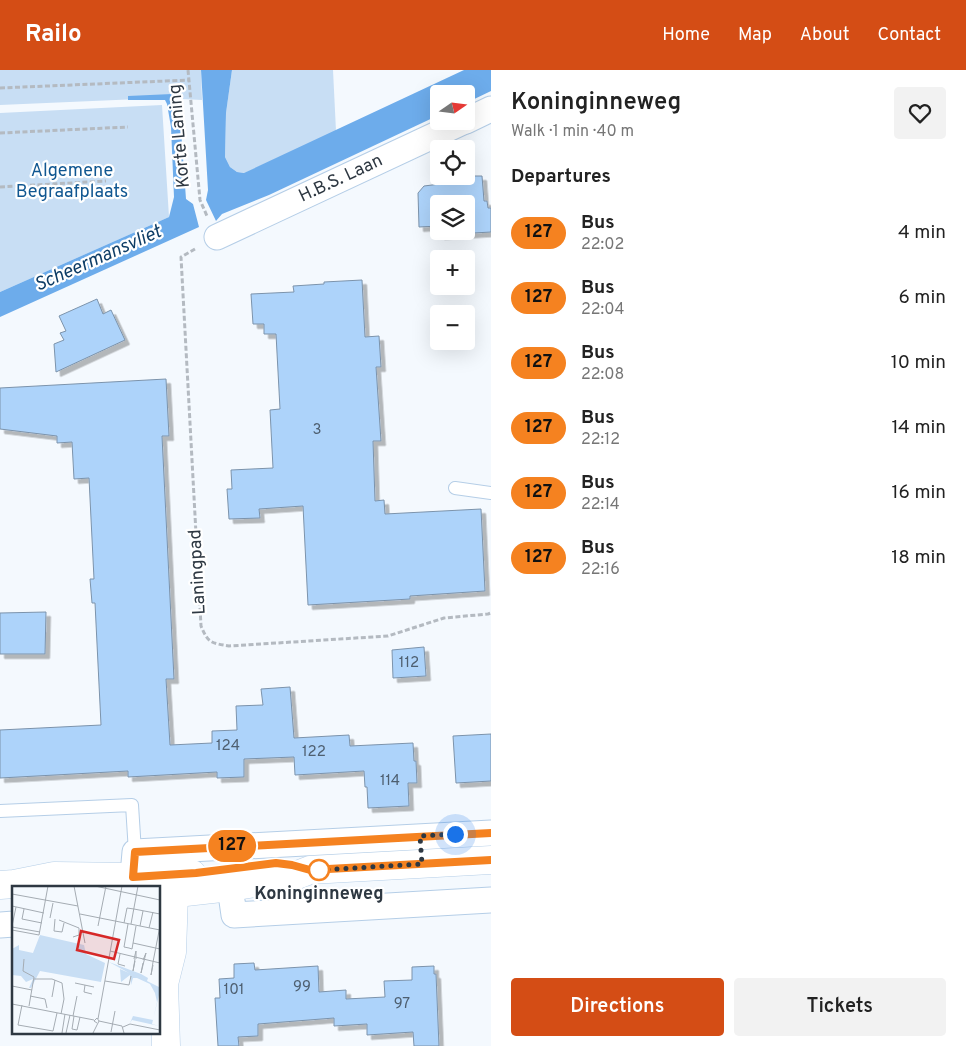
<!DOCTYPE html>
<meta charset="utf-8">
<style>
body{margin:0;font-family:Overpass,sans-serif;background:#f2f2f2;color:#222;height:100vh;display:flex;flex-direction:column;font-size:19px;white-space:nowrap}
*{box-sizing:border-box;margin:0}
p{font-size:16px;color:#767676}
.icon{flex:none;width:28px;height:28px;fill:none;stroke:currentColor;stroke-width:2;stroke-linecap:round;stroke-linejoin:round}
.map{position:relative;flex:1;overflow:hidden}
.side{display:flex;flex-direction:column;background:#fff;width:475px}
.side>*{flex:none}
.badge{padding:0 10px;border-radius:16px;font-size:18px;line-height:32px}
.needle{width:32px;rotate:76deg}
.tools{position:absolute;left:430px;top:15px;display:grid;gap:10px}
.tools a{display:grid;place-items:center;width:45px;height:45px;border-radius:5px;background:#fff;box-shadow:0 5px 20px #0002;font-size:25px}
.you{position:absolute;width:25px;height:25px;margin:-12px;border:4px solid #fff;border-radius:50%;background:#1a73e8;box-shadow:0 0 0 8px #1a73e833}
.map>.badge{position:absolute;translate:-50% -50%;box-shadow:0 0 0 2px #fff}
h2{padding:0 20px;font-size:19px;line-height:45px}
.round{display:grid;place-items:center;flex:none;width:52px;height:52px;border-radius:5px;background:#f2f2f2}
.summary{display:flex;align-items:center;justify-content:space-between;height:85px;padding:0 20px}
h1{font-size:24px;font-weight:600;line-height:38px}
.action{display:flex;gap:10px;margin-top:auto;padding:10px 20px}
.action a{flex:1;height:58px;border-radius:5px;background:#d44d15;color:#fff;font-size:20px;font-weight:600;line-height:58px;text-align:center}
.action a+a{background:#f2f2f2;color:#222}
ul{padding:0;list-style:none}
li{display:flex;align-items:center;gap:15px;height:65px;padding:0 20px}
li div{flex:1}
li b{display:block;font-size:19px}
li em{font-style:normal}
li .badge{min-width:55px;font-weight:700;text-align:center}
header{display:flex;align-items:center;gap:30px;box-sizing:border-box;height:70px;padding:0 25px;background:#d44d15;color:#fff}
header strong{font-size:24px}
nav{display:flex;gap:28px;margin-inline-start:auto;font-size:18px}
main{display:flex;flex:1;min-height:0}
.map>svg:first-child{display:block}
.green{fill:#c8def4}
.water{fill:#6daceb}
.building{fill:#add3fa;stroke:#7c93ab;filter:url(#shadow)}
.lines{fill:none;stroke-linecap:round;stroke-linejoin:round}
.service-casing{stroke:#b5cee7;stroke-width:14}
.minor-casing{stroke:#b5cee7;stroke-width:27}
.tertiary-casing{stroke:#b5cee7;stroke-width:29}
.secondary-casing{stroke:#b5cee7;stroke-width:29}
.path{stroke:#b4bac1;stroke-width:3;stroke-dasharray:5 2.5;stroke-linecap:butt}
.service{stroke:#fff;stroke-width:12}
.minor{stroke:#fff;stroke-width:25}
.tertiary{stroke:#fff;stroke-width:28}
.secondary{stroke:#fff;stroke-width:28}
.line-casing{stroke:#fff;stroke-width:11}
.line{stroke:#f58220;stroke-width:8}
.walk{stroke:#2e3842;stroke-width:5;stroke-dasharray:0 9}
.stop-dot{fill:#fff;stroke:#f58220;stroke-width:2.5}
.labels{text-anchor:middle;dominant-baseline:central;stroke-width:4.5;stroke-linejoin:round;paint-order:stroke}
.number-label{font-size:15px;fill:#4e5f70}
.street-label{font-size:18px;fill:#2e3842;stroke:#fff}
.park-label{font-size:18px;fill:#115791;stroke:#fff}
.stop-label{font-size:18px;font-weight:bold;fill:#2e3842;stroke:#fff}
.water-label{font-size:19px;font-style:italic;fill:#0e3d66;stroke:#fff}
.inset-road{fill:none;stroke:#a5acb3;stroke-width:1}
.view{fill:#d62828;fill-opacity:0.15;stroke:#d62828;stroke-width:2.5}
.inset-edge{fill:none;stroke:#2e3842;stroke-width:2.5}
</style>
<header>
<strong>Railo</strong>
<nav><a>Home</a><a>Map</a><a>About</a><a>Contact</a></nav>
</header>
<main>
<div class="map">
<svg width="491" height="976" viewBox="0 0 491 976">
<defs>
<filter id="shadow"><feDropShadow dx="4.5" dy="4.5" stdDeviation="0" flood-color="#0004"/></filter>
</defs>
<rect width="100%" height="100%" fill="#f4f9fe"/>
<g class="green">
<polygon points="0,0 201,0 202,30 162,28 0,35"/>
<polygon points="232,0 333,0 336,61 245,103 237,102 230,97 225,87 226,43"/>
<polygon points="162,35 169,147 0,222 0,43"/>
</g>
<g class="water">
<polygon points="201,0 232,0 226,43 225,87 230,97 237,102 244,103 464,0 491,0 491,21 466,33 466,24 439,24 439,45 269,125 222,144 216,151 206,130 208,120"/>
<polygon points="172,24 179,32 186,129 193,134 199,157 0,247 0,222 169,147 174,127 171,57 167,34 165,30 128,30 128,26"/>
</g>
<g class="building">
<polygon points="456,106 482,106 484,131 487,131 488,138 491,138 491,162 440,165 440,161 466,161 466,134 439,134 439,156 419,157 418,123 424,116 456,112"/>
<polygon points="362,210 365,267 379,266 381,297 376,297 381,371 373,371 375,431 384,430 385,444 481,439 485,521 410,526 410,529 308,535 303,436 259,439 260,448 229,449 227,419 232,419 231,400 273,398 270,340 280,339 276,264 264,264 264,254 253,254 251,224 294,222 293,216 324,214 324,212"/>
<polygon points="97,229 103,244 111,240 125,270 56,302 54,274 64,270 60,263 66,261 59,246"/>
<polygon points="166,309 169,366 162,366 174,609 166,609 170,675 212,673 212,661 237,660 236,636 263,635 261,619 290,617 294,668 349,665 350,676 413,673 414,691 416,691 417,713 408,713 409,736 368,738 367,717 365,717 364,701 295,705 294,687 244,689 244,707 217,708 217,702 128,707 128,701 0,708 0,660 101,655 95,533 92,533 90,509 94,509 89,408 74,409 72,372 57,373 57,366 0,359 0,318"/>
<polygon points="46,542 45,584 0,584 0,543"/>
<polygon points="424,577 426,606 393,608 392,580"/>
<polygon points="491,664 491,711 456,713 453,666"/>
<polygon points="254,893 255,900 318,896 319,922 346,920 346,929 385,927 384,911 412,910 412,897 434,896 434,904 436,904 439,976 414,976 413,962 367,965 367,954 334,956 334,948 258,954 258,966 238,967 239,976 218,976 215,928 220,928 219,909 234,908 234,894"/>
</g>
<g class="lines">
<defs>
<g id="service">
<polyline points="455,418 491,423"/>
<polyline points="0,741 132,735 135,782"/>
</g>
<g id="minor">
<polyline points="466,51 491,39"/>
<polyline points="217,167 465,51"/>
<polyline points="132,817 135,782 491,763"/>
<polyline points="230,817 234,845 491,830"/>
<polyline points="0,855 14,854"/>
</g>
<polyline id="tertiary" points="157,807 158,806 174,824 172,882 164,914 166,976"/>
<g id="secondary">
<polyline points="0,815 14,814 54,806 133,807 192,804"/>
<polyline points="159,825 230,817 292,807 310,800 491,790"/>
</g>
</defs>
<use href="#service" class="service-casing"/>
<use href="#minor" class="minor-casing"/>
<use href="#tertiary" class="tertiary-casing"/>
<use href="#secondary" class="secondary-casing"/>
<g class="path">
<polyline points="188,0 200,130 207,146"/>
<polyline points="0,18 189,10"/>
<polyline points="0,63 128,57"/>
<polyline points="0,117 106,111"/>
<path d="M195,179L181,187L201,556C208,573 211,573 229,576L388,566L444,548L488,544L491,543"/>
</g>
<use href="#service" class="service"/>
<use href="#minor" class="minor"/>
<use href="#tertiary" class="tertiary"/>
<use href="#secondary" class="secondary"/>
</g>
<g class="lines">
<defs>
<polyline id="line" points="491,763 135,782 133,807 196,803 276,793 292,795 310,800 491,790"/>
</defs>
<use href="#line" class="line-casing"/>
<use href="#line" class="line"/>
<polyline class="walk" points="319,800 422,794 420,766 455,764"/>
</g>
<circle class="stop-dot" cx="319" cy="800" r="10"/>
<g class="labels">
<g class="number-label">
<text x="317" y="360">3</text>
<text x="409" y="593">112</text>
<text x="228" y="676">124</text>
<text x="314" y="682">122</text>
<text x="390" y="711">114</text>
<text x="302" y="917">99</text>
<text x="234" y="920">101</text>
<text x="402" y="934">97</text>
</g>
<g class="street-label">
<text transform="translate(180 66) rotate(-95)">Korte Laning</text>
<text transform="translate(341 109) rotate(-25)">H.B.S. Laan</text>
<text transform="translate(198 502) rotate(-93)">Laningpad</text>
</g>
<g class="park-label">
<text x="72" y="101">Algemene<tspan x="72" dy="21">Begraafplaats</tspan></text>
</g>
<g class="stop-label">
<text x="319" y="824">Koninginneweg</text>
</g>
<g class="water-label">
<text transform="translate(98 189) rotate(-24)">Scheermansvliet</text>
</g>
</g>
<g transform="translate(12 816)">
<rect width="148" height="148" fill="#f4f9fe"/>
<path d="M28,49L72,59L74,68L93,77L89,96L28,85L19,102H17L21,93L14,96L9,90L0,89V63L7,59V64L21,67ZM97,76L129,88L136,92L135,95L147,101V109L140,138L147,140L120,134L118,137L121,130L141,134L145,116L143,107L138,98L125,92H121L119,99L118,89L109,96L108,83L117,87Z" fill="#c8def4"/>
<path class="inset-road" d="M62,0L73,57M83,0L148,14M0,8L66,20M0,20L32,27M12,23L10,33L30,37M122,23L148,28M68,28L148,44M38,32L41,17M43,33L42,45L50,46L52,37M47,34L67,42V49L61,51M112,37L115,22L122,23M116,38L112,61L117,62L120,63L124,40M119,38L126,0M0,40L4,21M86,40L94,0M128,40L131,25M0,41L28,46M137,42L141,26M0,44L27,49L36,0M121,57L148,63M98,65L148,77M108,68L106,78L113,80M12,73L11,85L22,91L17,120M122,73L124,65V73M131,74L134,67L132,75M123,75L121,85L123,73M141,76L148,40M131,77L129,87L132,75M141,79L139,89L141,76M22,93H40L50,97L52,113L49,128M93,95L117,99L119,90M63,97L82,101M73,99L72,106L80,108M0,100L20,104M18,110L33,113L35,122M40,111L43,94M0,118L82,134M10,119L6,139L41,145L45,127M61,130L65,110M62,130L60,143L65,144L68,131M86,133L110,0M87,135L110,140L112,147M111,141L118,138L148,144M99,146L103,125M50,147L53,128M54,147L58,129M81,147L87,135L85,132L82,135L85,137"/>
<path class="view" d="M69,45L107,54L102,73L65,64Z"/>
<rect width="148" height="148" class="inset-edge"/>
</g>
</svg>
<div class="tools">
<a><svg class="needle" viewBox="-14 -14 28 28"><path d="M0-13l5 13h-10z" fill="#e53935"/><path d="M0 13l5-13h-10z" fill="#767676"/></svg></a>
<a><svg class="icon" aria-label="locate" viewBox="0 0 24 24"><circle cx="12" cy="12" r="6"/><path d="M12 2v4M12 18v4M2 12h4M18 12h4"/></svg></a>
<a><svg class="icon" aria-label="layers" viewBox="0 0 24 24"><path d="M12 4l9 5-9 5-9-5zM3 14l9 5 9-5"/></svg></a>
<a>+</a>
<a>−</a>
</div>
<div class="you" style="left:455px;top:764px"></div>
<b class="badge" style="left:232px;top:776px;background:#f58220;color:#111">127</b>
</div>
<section class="side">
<div class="summary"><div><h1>Koninginneweg</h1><p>Walk · 1 min · 40 m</p></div><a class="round"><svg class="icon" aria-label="heart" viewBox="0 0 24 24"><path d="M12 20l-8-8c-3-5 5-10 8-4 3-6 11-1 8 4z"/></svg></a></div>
<h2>Departures</h2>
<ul>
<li><span class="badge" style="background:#f58220;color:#111">127</span><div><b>Bus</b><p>22:02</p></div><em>4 min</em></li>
<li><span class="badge" style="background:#f58220;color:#111">127</span><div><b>Bus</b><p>22:04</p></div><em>6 min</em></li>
<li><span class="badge" style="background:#f58220;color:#111">127</span><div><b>Bus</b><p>22:08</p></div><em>10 min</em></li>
<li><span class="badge" style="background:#f58220;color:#111">127</span><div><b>Bus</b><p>22:12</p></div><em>14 min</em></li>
<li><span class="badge" style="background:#f58220;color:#111">127</span><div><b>Bus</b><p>22:14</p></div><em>16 min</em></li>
<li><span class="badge" style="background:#f58220;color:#111">127</span><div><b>Bus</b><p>22:16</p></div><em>18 min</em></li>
</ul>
<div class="action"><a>Directions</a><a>Tickets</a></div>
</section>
</main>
